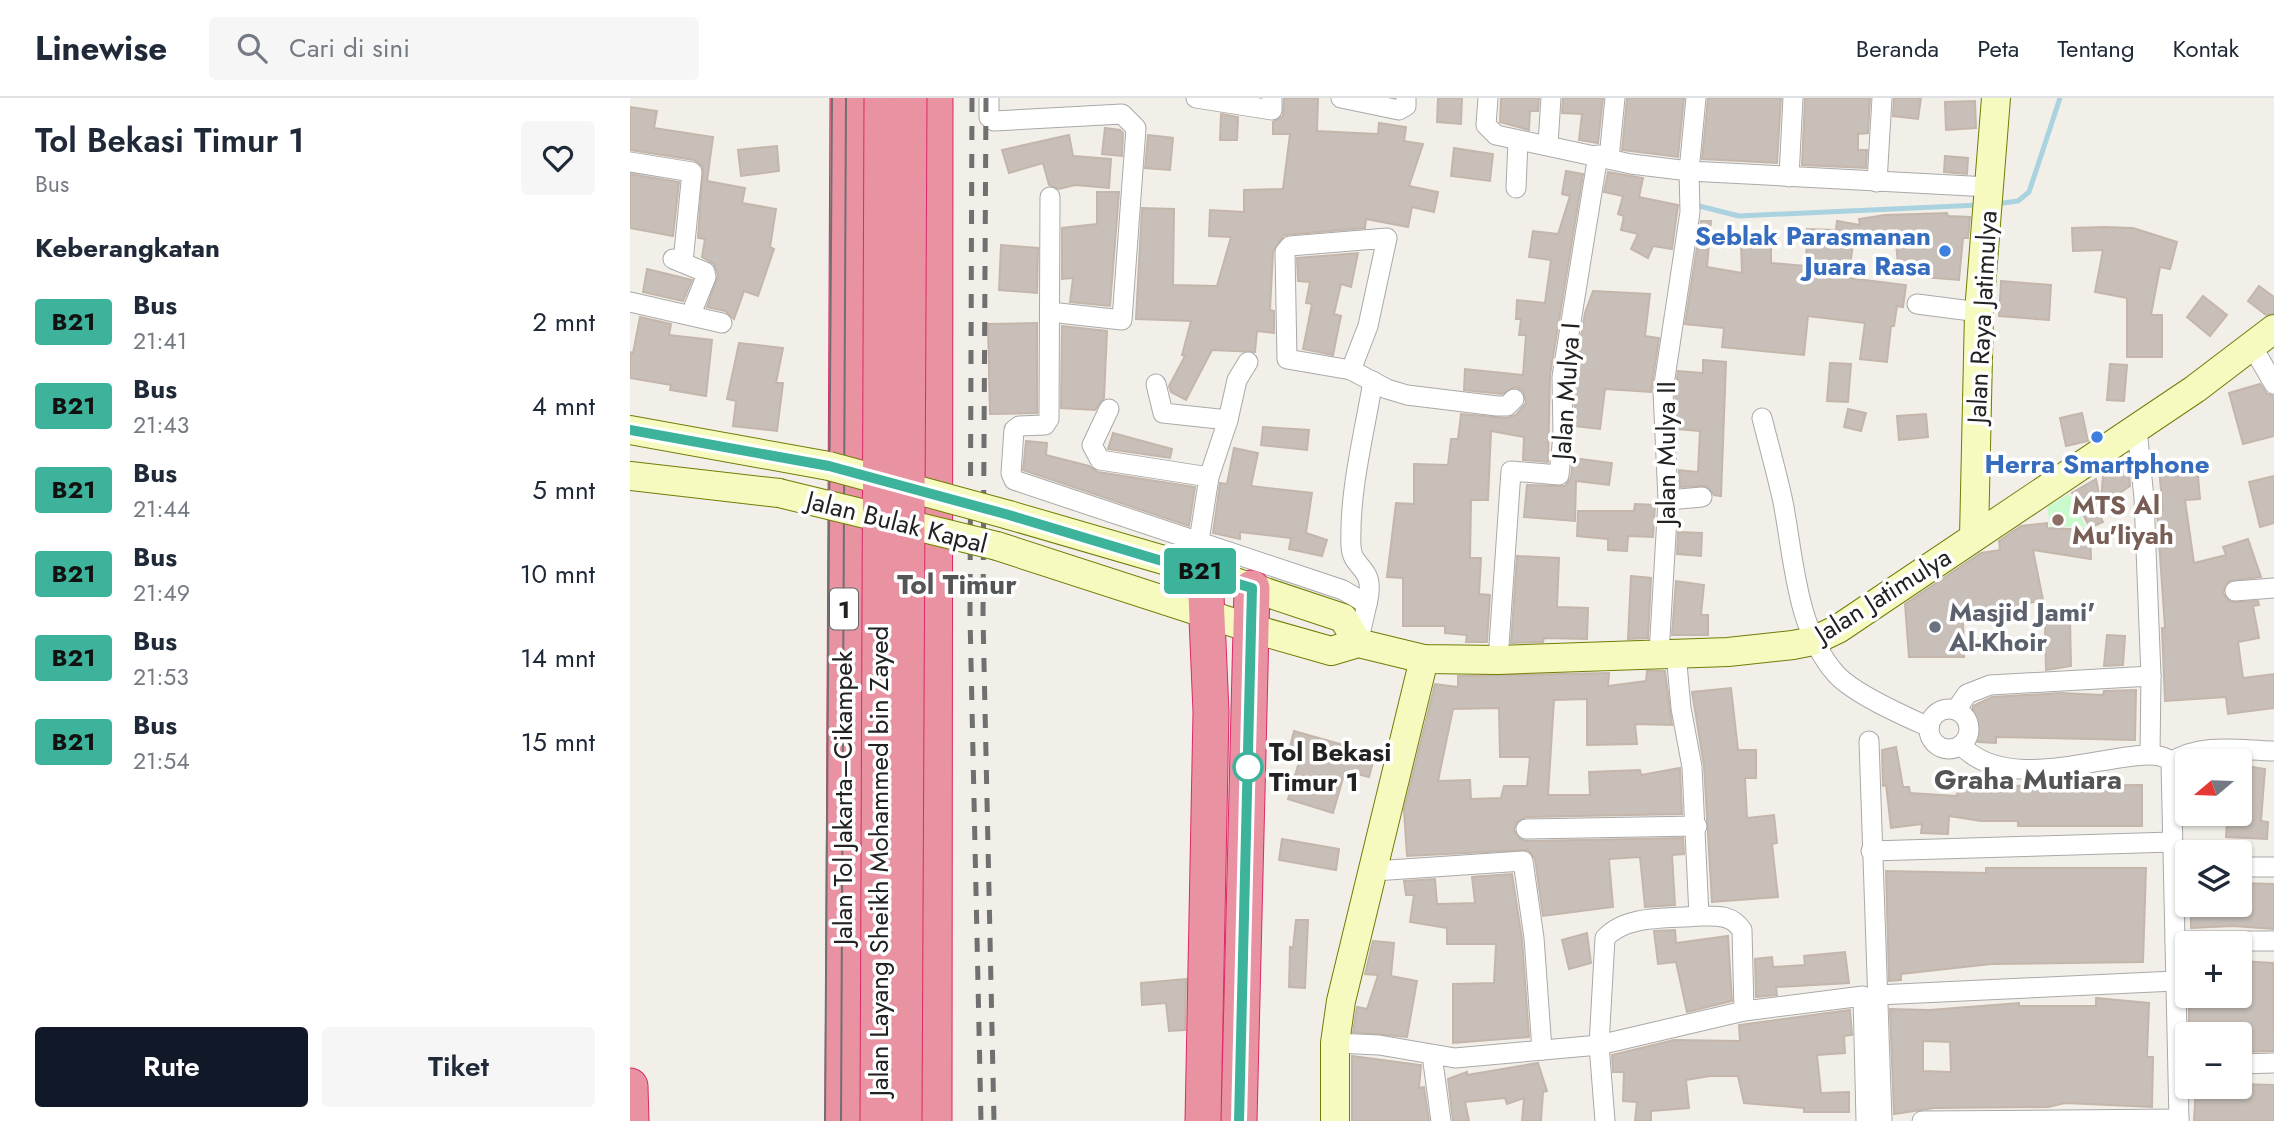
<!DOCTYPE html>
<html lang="id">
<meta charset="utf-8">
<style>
body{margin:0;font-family:Jost,sans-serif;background:#f6f6f7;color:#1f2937;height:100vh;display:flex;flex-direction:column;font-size:26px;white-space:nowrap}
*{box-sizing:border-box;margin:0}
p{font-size:23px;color:#747a83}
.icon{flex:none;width:38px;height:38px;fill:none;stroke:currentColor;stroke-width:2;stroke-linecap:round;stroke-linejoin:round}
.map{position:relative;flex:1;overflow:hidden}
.details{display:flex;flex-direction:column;background:#fff;width:630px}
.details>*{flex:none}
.badge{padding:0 14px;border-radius:5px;font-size:24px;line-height:46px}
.needle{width:46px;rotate:251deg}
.buttons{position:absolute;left:1545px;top:651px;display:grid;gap:14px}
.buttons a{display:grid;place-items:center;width:77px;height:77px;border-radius:7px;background:#fff;box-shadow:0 2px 5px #0004;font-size:35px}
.map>.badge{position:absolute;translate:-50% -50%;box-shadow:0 0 0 4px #fff}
h2{padding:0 35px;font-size:26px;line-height:63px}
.round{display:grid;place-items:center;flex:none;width:74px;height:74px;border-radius:7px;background:#f6f6f7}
.summary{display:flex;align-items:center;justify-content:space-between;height:119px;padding:0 35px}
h1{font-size:33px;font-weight:600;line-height:52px}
.action{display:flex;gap:14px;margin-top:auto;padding:14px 35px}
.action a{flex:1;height:80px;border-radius:7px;background:#111827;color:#fff;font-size:28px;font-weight:600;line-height:80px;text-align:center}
.action a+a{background:#f6f6f7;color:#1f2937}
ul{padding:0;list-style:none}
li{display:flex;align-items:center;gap:21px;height:84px;padding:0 35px}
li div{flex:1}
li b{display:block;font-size:26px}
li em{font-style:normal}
li .badge{min-width:77px;font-weight:700;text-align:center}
header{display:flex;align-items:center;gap:42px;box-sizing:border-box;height:98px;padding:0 35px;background:#fff;border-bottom:2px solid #e0e1e3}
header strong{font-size:33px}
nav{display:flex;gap:38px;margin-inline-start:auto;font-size:24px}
.search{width:490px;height:63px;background:#f6f6f7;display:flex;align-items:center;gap:18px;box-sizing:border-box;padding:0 24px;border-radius:7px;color:#747a83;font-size:26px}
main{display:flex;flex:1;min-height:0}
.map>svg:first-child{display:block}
.park{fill:#c8facc}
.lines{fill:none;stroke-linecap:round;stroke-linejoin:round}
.stream{stroke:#aad3df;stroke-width:5}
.building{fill:#c7bfb8;stroke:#c4b6ab;stroke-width:2;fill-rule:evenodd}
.street-casing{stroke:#a9a9a9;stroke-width:21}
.secondary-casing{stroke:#707d05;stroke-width:30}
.highway-casing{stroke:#dc2a67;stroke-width:37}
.street{stroke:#fff;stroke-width:19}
.secondary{stroke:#f7fabf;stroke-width:28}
.highway{stroke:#e892a2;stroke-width:35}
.tram{stroke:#707070;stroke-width:2}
.rail{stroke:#707070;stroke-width:5;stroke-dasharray:14 14;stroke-linecap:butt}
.secondary-bridge-casing{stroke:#707d05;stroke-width:30;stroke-linecap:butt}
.highway-bridge-casing{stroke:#dc2a67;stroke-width:37;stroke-linecap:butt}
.secondary-bridge{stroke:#f7fabf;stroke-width:28}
.highway-bridge{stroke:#e892a2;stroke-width:35}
.line-casing{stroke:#fff;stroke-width:16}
.line{stroke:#3eb39c;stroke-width:10}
.shop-dot{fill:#3f7fe0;stroke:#fff;stroke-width:2.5}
.education-dot{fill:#8d6e63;stroke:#fff;stroke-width:2.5}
.worship-dot{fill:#6b7280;stroke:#fff;stroke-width:2.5}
.stop-dot{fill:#fff;stroke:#3eb39c;stroke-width:3.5}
.labels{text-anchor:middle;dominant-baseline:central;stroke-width:7;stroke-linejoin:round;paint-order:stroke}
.shield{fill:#fff;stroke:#646464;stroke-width:2}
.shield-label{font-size:24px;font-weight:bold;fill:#222}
.shop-label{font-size:26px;font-weight:bold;fill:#366cbe;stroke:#fff;text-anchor:end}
.street-label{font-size:26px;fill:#222;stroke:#fff}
.education-label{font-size:26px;font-weight:bold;fill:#785e54;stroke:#fff;text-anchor:start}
.worship-label{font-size:26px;font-weight:bold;fill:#5b616d;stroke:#fff;text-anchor:start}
.stop-label{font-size:26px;font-weight:bold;fill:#222;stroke:#fff;text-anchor:start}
.neighbourhood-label{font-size:28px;font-weight:bold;fill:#555;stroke:#fff}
</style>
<header>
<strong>Linewise</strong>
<div class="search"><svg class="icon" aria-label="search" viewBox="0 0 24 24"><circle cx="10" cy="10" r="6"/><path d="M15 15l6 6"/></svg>Cari di sini</div>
<nav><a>Beranda</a><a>Peta</a><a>Tentang</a><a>Kontak</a></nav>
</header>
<main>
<section class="details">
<div class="summary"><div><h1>Tol Bekasi Timur 1</h1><p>Bus</p></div><a class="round"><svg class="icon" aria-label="heart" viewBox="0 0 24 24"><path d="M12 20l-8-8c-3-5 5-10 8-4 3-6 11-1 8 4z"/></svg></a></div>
<h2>Keberangkatan</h2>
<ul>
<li><span class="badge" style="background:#3eb39c;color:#111">B21</span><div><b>Bus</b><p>21:41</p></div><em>2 mnt</em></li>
<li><span class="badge" style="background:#3eb39c;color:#111">B21</span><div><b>Bus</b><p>21:43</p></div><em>4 mnt</em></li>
<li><span class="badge" style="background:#3eb39c;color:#111">B21</span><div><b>Bus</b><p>21:44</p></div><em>5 mnt</em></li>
<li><span class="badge" style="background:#3eb39c;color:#111">B21</span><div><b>Bus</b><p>21:49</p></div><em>10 mnt</em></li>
<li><span class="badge" style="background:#3eb39c;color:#111">B21</span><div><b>Bus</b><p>21:53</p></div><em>14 mnt</em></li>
<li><span class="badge" style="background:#3eb39c;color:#111">B21</span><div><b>Bus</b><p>21:54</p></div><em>15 mnt</em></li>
</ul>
<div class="action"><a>Rute</a><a>Tiket</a></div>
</section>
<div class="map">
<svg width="1644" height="1023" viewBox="0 0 1644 1023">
<rect width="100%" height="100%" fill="#f2efe9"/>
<polygon class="park" points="1439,396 1456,429 1420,428 1417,409"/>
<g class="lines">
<g class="stream">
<polyline points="1366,106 1388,103 1399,94 1430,0"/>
<polyline points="1069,108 1109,118 1349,107"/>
</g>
</g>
<g class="building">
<polygon points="654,0 688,0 687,33 748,36 749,25 776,29 774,43 793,46 779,88 808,94 804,114 782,109 778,129 736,121 735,130 654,137 643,154 640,212 644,213 644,235 627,233 625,254 582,252 556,302 541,294 539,288 555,258 552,257 561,223 506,221 512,110 544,111 543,187 587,188 601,139 579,138 580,112 614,114 614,92 653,91 660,36 643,36 643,24 653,18"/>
<polygon points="808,0 832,0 831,26 807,24"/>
<polygon points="871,0 909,0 908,13 900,13 899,32 870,24"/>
<polygon points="933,0 973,0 968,45 949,42 952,16 932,15"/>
<polygon points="997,0 1054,0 1048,59 992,52"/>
<polygon points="1078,0 1151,0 1147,65 1072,61"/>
<polygon points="1175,0 1240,0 1238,35 1228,36 1228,52 1237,52 1236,70 1172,67"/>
<polygon points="1264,0 1291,0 1288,21 1263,18"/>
<polygon points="1345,3 1346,30 1316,32 1315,4"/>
<polygon points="0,9 27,13 24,30 83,39 77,83 115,90 112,105 146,111 140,149 144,151 128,198 114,193 104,221 95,213 77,209 88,177 84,166 72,159 75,141 68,140 73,69 64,62 0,52"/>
<polygon points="591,16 608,19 607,42 590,42"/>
<polygon points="475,30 490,32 493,35 492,58 472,56"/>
<polygon points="439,37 443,58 481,61 479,90 445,87 429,91 419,87 413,65 379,75 372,52"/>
<polygon points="518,37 543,40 540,72 515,70"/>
<polygon points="147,48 149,73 111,78 108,52"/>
<polygon points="824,50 863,56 860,83 821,78"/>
<polygon points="1315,58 1338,60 1337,76 1314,74"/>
<polygon points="936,73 953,76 920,277 918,364 893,362 894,339 861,333 858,402 841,402 840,460 851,460 849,496 860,497 857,544 836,544 837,537 815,535 815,528 773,528 773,480 757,479 766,405 784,406 784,366 818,367 821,341 828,341 831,316 877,320 886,317 896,305 893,293 886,289 872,296 834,292 835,271 893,277 896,237 889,237 891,221 886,221 887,202 915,205 921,162 899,159 903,133 928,136 940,98 932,96"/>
<polygon points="978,74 1013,80 1009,99 1048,107 1042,151 1023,148 1018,160 1001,151 1008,136 991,132 994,118 988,116 993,98 974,94"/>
<polygon points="0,76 49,84 43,138 0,130"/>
<polygon points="467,94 489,94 480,208 440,204 443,180 432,181 432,130 467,126"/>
<polygon points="1317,115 1318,118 1340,119 1338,140 1333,140 1329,182 1269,177 1265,134 1224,140 1218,180 1276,187 1273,209 1267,208 1264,228 1261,228 1257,264 1230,261 1235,225 1178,218 1174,257 1092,249 1094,230 1055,226 1071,123 1081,123 1077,169 1112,175 1111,145 1141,144 1141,165 1176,168 1177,131 1206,132 1207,123 1230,127 1229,121 1255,117"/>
<polygon points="1474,129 1503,130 1547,144 1540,171 1530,169 1521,217 1532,217 1532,259 1497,259 1497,200 1465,194 1473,152 1443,153 1442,130"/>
<polygon points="371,147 408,150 407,195 369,192"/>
<polygon points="728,155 721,189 711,186 704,216 711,218 703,257 673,251 682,206 676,205 680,184 668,183 667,160"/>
<polygon points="17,171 62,182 53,203 13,194"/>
<polygon points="1371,183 1421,187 1419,222 1369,218"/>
<polygon points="1629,188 1644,199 1644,215 1636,217 1618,203"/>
<polygon points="963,193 1020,196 1015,238 1029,240 1021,294 975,291 970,331 945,328 944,280 955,215"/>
<polygon points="1573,198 1597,217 1580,238 1557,219"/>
<polygon points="10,219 41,226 39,237 82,242 76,298 40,292 41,287 0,280 0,254 3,255"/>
<polygon points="407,225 407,315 360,316 358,226"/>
<polygon points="432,228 477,233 474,300 465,312 431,310"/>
<polygon points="109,245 153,250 146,285 153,285 147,333 103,328 106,303 97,301"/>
<polygon points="1073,262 1096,264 1091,398 1084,397 1077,388 1050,389 1049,372 1068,374 1070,333 1047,331 1045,294 1048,273 1073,275"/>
<polygon points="1200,265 1221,266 1218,304 1197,303"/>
<polygon points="1480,266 1497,267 1494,303 1477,302"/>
<polygon points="1630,286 1637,296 1644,298 1644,338 1613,346 1599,295"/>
<polygon points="1218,311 1236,315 1231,333 1214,329"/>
<polygon points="1452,315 1458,343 1436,348 1430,320"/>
<polygon points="1296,316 1298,339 1269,342 1267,318"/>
<polygon points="633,329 679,332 677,352 631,347"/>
<polygon points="483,335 542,351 540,360 478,351"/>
<polygon points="396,343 417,345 416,357 459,368 468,374 565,389 559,428 393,372"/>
<polygon points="604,350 628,355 621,388 682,395 676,435 697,442 692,458 659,451 661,440 610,434 610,441 583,435 590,385 597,386"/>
<polygon points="943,360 982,365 979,387 946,383 945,423 894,419 897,387 935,388 941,379"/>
<polygon points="1498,360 1500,388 1466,411 1473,424 1460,430 1442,395 1466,381 1471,406 1473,377"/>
<polygon points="1567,366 1570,401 1555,402 1564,465 1596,457 1593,449 1618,441 1631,479 1599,483 1593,495 1600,504 1628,503 1629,507 1623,508 1629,540 1608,544 1613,580 1644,576 1644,610 1598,616 1596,599 1535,603 1532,530 1535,530 1527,414 1533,413 1529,371 1524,374 1523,369"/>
<polygon points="1644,378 1644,425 1630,429 1619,384"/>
<polygon points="1005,406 1025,407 1023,439 998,438 997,453 978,452 978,441 947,438 948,413 1004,413"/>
<polygon points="1417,425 1417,430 1460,432 1461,461 1403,452 1413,502 1377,510 1378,516 1333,523 1334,559 1279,559 1275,506 1351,455 1370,452 1369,443 1391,428"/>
<polygon points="1048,434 1072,435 1071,458 1047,456"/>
<polygon points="887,458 929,460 927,509 958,510 957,541 914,540 913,544 881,545"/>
<polygon points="1001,478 1021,480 1018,540 998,541"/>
<polygon points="1046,483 1074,487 1071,517 1078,517 1078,537 1042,537"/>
<polygon points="1440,523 1441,568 1416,572 1415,524"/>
<polygon points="1477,537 1495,538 1493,567 1474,568"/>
<path d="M1017,573H1035L1042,627L1005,626L1007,646L957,647V601L924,602L918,697H960L959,674L1010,672L1011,677L1050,670L1052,716L896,719L886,725L884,732L890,741L896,743L1053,740L1054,756L1042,757L1045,807L1015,809L1010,759L979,761L983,809L913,818L905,761L898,752L777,758L774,712L805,586L828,589V578L979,575L978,588L1016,583ZM869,610L870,659H900L897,688H874L871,700L841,701L840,682L808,683L823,611Z"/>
<polygon points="1101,590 1108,652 1126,652 1126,680 1115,680 1117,720 1144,717 1147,745 1142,746 1148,799 1082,804 1074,668 1062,594"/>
<polygon points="1506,592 1505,642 1366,639 1366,645 1348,644 1343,640 1343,608 1362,599 1431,595 1473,597 1474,593"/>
<polygon points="664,633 745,656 739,679 715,673 703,715 658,701 669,664 657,661"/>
<polygon points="1266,649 1273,689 1279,689 1280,695 1327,698 1329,681 1350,683 1350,688 1512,687 1512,728 1388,728 1388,723 1351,723 1319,718 1318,736 1291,735 1292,726 1261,730 1256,687 1253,688 1252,652"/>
<polygon points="1610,667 1635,671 1631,723 1638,724 1637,741 1596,739 1597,722 1610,722"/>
<polygon points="652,741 709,751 706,772 649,762"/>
<polygon points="1356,770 1516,770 1513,864 1361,866 1271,876 1271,882 1259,883 1256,773 1356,775"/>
<polygon points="882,776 892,841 899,939 823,945 823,886 864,885 866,846 817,846 817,830 780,824 784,797 776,797 774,783 805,781 807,806 845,805 842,779"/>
<polygon points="1610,785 1644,786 1644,831 1603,828 1561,830 1561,807 1610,807"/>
<polygon points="666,822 678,822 675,890 659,889 660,849 663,850"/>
<polygon points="1045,832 1046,845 1098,838 1102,903 1057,914 1046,864 1028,866 1024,833"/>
<polygon points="957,835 961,865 939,871 932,842"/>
<polygon points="743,843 764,845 761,878 787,883 777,939 723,934 727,909 737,911 748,877 735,876"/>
<polygon points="1215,854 1219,885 1146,889 1147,897 1126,899 1125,861 1142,859 1143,869 1175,867 1174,858"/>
<polygon points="1610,863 1643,865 1644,953 1610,954 1610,936 1559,936 1559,898 1610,898"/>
<polygon points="556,881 555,932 539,933 536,905 512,907 511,885"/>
<path d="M1466,900L1519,905L1517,959H1523L1522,1009L1435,1005L1418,1009L1304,1010L1264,1016L1260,911L1299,912L1389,905V908H1466ZM1293,943L1320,944L1321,974L1293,973Z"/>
<polygon points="1220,912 1222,937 1214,938 1215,955 1187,957 1191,995 1219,994 1219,1014 1174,1014 1174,1010 1114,1005 1108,978 1080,978 1056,982 1059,1010 1021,1013 1021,1023 1005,1023 1007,1004 993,1003 994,974 983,974 982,957 1044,942 1110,943 1109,927"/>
<polygon points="722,958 791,967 789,990 794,989 799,1023 722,1023"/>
<polygon points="908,965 917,993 913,994 911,1023 892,1023 894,1000 877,1006 875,1000 835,1004 839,1023 823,1023 818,981 837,974 837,977"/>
<polygon points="1610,986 1644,987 1644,1023 1564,1023 1566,989 1610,989"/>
</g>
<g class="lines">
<defs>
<g id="street">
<polyline points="359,0 359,19 364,23 492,16 506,30 492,222 420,214"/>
<polyline points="566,0 642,12 642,0"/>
<polyline points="711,0 769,12 776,8 776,0"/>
<polyline points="858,0 856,27 866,37 1001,66 1059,73 1060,114 1033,293 1038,402 1029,556"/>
<polyline points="1066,0 1059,73 1359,89"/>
<polyline points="918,46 921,0"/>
<polyline points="979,60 985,0"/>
<polyline points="0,64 62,74 53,164"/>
<polyline points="1159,79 1163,0"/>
<polyline points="1247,84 1252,0"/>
<polyline points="886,90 888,43"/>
<polyline points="420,99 419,321 415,327 389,328 384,332 381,375 384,382 713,492 737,506 728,545"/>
<polyline points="43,161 75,174 76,179 61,216"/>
<polyline points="0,204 92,225"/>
<polyline points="1287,206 1349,214"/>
<polyline points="1622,248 1644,286"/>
<polyline points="721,272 738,228 757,140 660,148 655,154 657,261 721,272 757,291 777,297 867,308 877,308 884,301"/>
<polyline points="526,286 533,315 598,322"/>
<polyline points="479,311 462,347 470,362 579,379"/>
<path d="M1132,320C1139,348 1147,376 1153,404C1164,461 1166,531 1206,576C1224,596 1274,618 1299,629"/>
<polyline points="1507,331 1514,400 1521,578"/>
<polyline points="1038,402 1072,399"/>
<polyline points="569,443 579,379 598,322 607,282 618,264"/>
<polyline points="1605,493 1644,490"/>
<path d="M737,506C747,467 722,473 721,448C719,393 734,337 743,283"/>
<path d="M1046,555L1051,610L1062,669L1069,818C1087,818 1101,816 1112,832L1114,913"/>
<polyline points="868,562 881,373 929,377 933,337 932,279 968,57"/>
<circle cx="1319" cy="631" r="20"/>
<polyline points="1326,612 1337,596 1360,587 1521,578 1520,656"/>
<polyline points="1239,643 1252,1023"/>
<path d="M1331,647C1385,706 1515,636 1541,664L1549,1023"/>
<path d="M1541,664C1572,645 1607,652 1642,653"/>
<polyline points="896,731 1067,728"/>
<polyline points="1241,753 1542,744"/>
<polyline points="1610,769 1644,769"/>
<polyline points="744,773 893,763 904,840 912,952"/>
<path d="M1069,818C1039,821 997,816 975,840L969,947L1114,913L1233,898L1236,1023"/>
<polyline points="1545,843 1644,843"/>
<polyline points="1247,897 1545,883"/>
<polyline points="705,945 749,947 825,960 969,947 975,1023"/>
<polyline points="802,957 811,1023"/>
<polyline points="1610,966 1644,965"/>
<polyline points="1292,1023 1549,1021"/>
</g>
<g id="secondary">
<polyline points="0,332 199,368"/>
<polyline points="0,378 149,395"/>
<polyline points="379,417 575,474 713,520 728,545"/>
<polyline points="1344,439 1349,214 1366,0"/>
<polyline points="367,448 620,530 701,553 728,545 794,561 868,562 1098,554 1163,547 1183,543 1208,531 1565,291 1644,231"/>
<polyline points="705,1023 705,945 711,903 794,561"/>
</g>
<g id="highway">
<polyline points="0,988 1,1023"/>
<polyline points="213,1023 218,0"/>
<polyline points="304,1023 305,0"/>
<polyline points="573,1023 581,614 575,474"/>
<polyline points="609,1023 622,490"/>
</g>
</defs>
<use href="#street" class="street-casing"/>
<use href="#secondary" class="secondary-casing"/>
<use href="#highway" class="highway-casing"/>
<use href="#street" class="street"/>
<use href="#secondary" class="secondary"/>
<use href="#highway" class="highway"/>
<g class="tram">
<polyline points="195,1023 202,0"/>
<polyline points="211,1023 216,0"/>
</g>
<g class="rail">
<polyline points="342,0 340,518 351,1023"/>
<polyline points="356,0 353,519 364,1023"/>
</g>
<defs>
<g id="secondary-bridge">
<polyline points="199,368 379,417"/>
<polyline points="149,395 367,448"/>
</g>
<g id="highway-bridge">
<polyline points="248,1023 252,0"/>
<polyline points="274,1023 279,0"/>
</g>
</defs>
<use href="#secondary-bridge" class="secondary-bridge-casing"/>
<use href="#highway-bridge" class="highway-bridge-casing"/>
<use href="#secondary-bridge" class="secondary-bridge"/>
<use href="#highway-bridge" class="highway-bridge"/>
</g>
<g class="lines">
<defs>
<polyline id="line" points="0,332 199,368 379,417 622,490 609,1023"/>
</defs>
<use href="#line" class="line-casing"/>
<use href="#line" class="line"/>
</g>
<g class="shop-dot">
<circle cx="1315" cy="153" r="7"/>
<circle cx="1467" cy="339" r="7"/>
</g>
<circle class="education-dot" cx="1428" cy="422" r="7"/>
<circle class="worship-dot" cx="1305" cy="529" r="7"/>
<circle class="stop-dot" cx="618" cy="669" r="14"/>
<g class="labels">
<rect class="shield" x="200" y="490.5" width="28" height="41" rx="5"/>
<g class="shield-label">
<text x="214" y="511">1</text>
</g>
<g class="shop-label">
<text x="1301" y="138">Seblak Parasmanan<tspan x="1301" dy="30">Juara Rasa</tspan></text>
<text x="1467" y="366" text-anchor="middle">Herra Smartphone</text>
</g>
<g class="street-label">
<text transform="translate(1352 219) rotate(-87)">Jalan Raya Jatimulya</text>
<text transform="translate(936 293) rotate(-86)">Jalan Mulya I</text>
<text transform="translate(1036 355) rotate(-90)">Jalan Mulya II</text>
<text transform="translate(267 424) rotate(14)">Jalan Bulak Kapal</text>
<text transform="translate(1253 497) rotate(-32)">Jalan Jatimulya</text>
<text transform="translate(213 700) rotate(-90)">Jalan Tol Jakarta–Cikampek</text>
<text transform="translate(249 763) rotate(-90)">Jalan Layang Sheikh Mohammed bin Zayed</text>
</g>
<g class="education-label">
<text x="1442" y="407">MTS Al<tspan x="1442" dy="30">Mu'liyah</tspan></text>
</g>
<g class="worship-label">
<text x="1319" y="514">Masjid Jami'<tspan x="1319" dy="30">Al-Khoir</tspan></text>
</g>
<g class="stop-label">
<text x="639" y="654">Tol Bekasi<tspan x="639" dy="30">Timur 1</tspan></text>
</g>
<g class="neighbourhood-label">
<text x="327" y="486">Tol Timur</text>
<text x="1398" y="681">Graha Mutiara</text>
</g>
</g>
</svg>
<div class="buttons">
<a><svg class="needle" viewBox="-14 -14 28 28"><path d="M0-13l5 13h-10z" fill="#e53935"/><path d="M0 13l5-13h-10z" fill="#747a83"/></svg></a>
<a><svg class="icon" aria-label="layers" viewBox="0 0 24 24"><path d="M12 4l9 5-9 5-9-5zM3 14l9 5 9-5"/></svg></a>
<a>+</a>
<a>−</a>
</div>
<b class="badge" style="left:570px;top:473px;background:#3eb39c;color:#111">B21</b>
</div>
</main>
